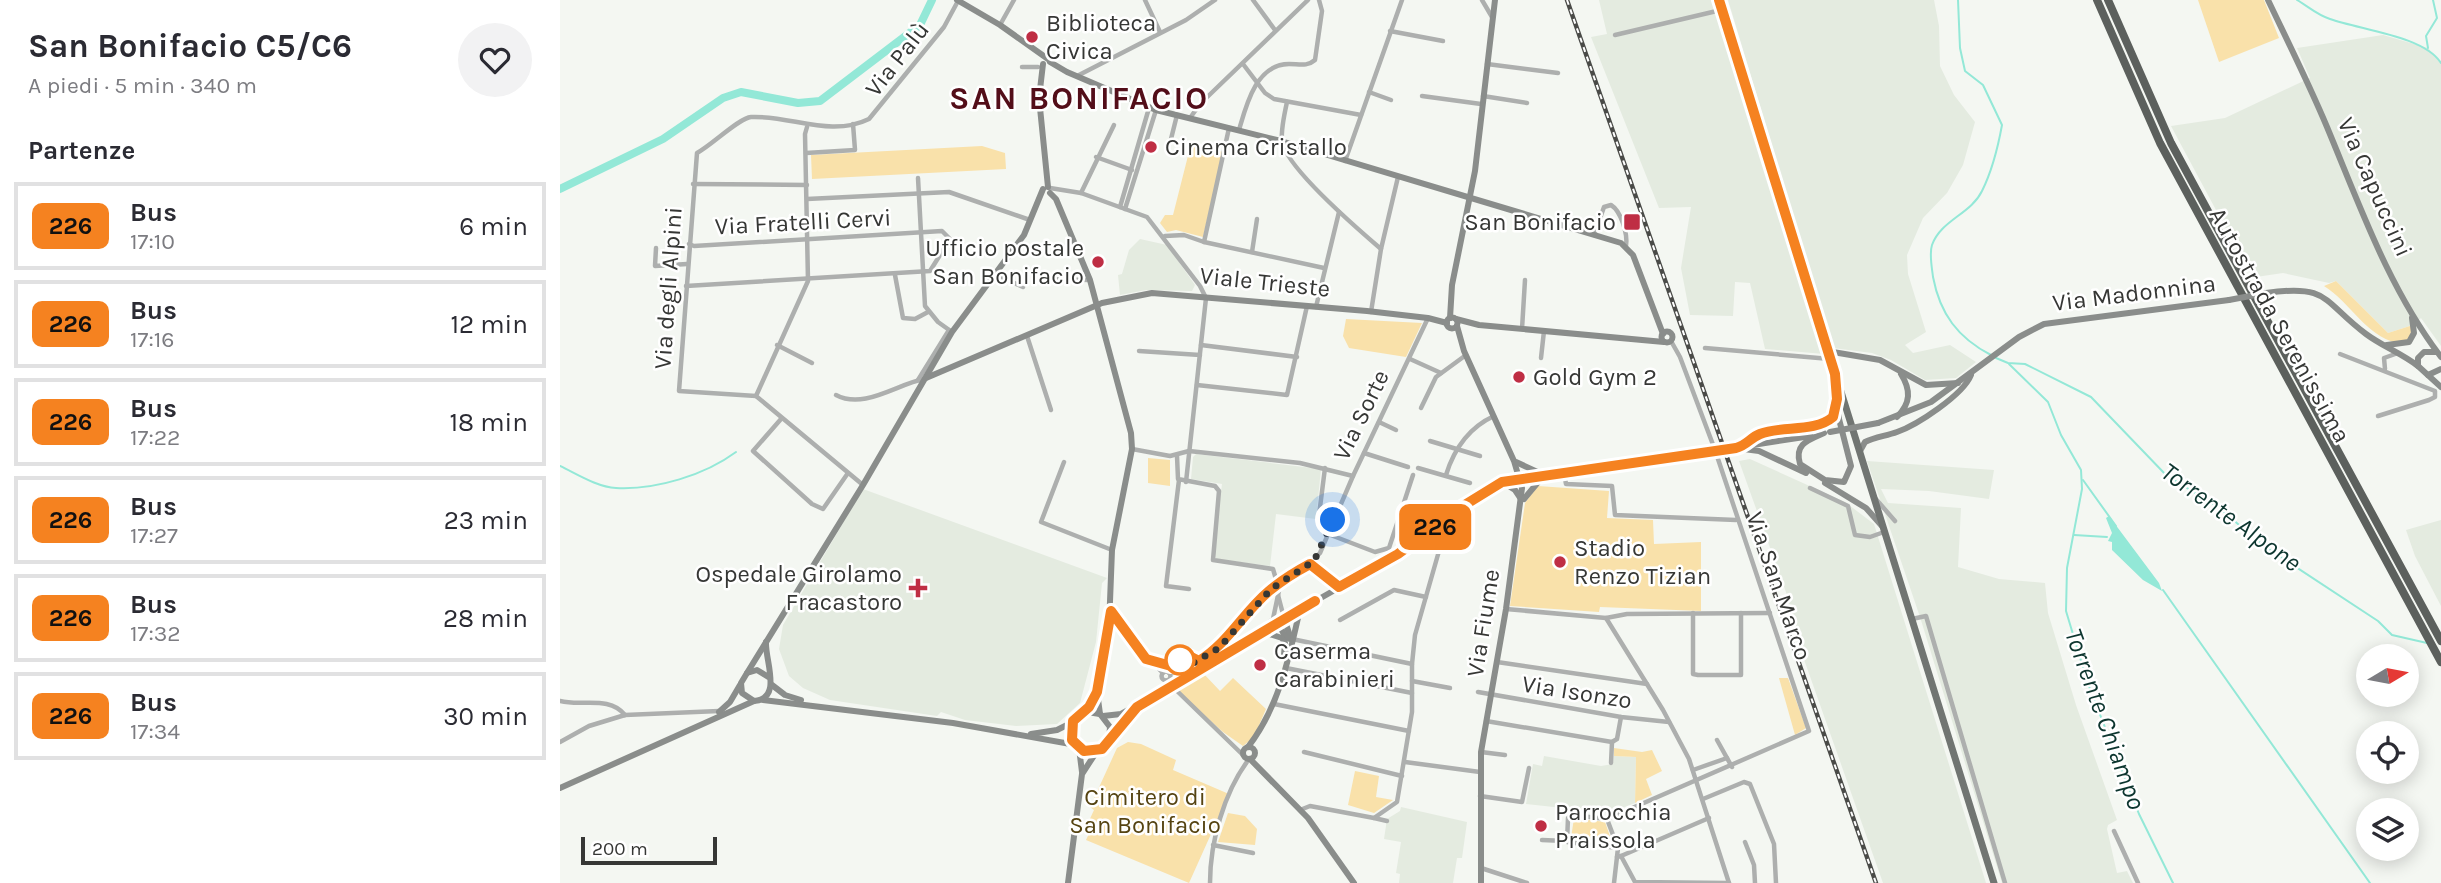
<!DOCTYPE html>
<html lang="it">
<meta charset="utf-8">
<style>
body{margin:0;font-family:Karla,sans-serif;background:#f2f2f3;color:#2b2b33;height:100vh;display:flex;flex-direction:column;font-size:26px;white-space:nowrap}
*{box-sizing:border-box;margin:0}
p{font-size:23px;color:#7c7c81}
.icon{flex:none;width:38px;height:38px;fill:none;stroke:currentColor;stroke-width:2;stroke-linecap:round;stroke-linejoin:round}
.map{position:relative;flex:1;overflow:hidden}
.panel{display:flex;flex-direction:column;background:#fff;width:560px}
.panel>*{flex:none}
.badge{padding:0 14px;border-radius:10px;font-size:24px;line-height:46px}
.needle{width:46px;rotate:80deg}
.buttons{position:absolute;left:1796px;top:644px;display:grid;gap:14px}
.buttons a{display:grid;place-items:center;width:63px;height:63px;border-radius:50%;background:#fff;box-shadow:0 4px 18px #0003;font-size:35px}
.scale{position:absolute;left:21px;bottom:18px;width:136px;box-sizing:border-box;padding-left:7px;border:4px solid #363735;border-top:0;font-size:19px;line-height:24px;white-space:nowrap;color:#363735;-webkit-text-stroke:5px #fff;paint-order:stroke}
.you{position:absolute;width:35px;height:35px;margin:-18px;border:5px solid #fff;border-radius:50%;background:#1a73e8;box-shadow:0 0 0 10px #1a73e833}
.map>.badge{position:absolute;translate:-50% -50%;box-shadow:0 0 0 4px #fff}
h2{padding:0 28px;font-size:26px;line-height:63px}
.round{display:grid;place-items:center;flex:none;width:74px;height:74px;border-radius:37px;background:#f2f2f3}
.overview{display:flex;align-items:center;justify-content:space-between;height:119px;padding:0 28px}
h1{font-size:33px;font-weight:700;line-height:52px}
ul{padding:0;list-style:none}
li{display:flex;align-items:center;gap:21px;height:88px;margin:0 14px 10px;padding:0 14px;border:4px solid #e1e1e2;border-radius:0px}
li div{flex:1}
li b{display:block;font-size:26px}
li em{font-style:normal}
li .badge{min-width:77px;font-weight:700;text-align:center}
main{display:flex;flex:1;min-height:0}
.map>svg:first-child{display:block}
.built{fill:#e4ebe0}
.green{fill:#f9e1aa}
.water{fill:#93e8d7}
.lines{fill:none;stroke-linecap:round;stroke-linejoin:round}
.stream{stroke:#93e8d7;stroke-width:2}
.river{stroke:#93e8d7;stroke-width:8}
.street{stroke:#adafae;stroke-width:4.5}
.secondary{stroke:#8a8d8b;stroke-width:6}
.primary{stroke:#717572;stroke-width:7}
.highway{stroke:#5c605d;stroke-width:8}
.rail-casing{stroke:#4a4b48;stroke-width:4.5}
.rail{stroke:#fff;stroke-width:2;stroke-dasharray:5;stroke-linecap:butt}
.secondary-bridge{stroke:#8a8d8b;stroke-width:6}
.line-casing{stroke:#fff;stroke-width:16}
.line{stroke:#f58220;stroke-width:10}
.walk{stroke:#363735;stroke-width:7;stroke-dasharray:0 12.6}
.poi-dot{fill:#bf2e44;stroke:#fff;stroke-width:2.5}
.stop-dot{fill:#fff;stroke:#f58220;stroke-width:3.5}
.labels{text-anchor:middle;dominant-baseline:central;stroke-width:5;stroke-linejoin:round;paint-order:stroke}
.poi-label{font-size:24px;fill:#363735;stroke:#fff;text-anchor:start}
.street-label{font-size:24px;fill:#363735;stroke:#fff}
.park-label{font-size:24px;fill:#564412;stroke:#fff}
.water-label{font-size:26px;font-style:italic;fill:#0d362f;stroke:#fff}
.district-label{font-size:32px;font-weight:bold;letter-spacing:2px;fill:#530e19;stroke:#fff}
</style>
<main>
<section class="panel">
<div class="overview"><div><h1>San Bonifacio C5/C6</h1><p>A piedi · 5 min · 340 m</p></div><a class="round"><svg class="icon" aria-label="heart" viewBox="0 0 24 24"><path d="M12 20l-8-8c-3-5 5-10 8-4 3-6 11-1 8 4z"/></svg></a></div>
<h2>Partenze</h2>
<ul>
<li><span class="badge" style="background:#f58220;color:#111">226</span><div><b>Bus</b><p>17:10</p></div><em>6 min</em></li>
<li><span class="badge" style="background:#f58220;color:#111">226</span><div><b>Bus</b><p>17:16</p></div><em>12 min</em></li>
<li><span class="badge" style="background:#f58220;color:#111">226</span><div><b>Bus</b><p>17:22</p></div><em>18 min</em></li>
<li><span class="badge" style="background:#f58220;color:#111">226</span><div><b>Bus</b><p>17:27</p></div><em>23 min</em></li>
<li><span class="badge" style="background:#f58220;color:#111">226</span><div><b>Bus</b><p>17:32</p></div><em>28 min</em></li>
<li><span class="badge" style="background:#f58220;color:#111">226</span><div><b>Bus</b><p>17:34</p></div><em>30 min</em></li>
</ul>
</section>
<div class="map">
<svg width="1881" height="883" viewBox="0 0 1881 883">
<rect width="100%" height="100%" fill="#f4f7f2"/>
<g class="built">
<polygon points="1039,0 1155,0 1264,354 1205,349 1190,283 1175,282 1173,316 1130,315 1121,268 1131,207 1099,208 1031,37 1047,34"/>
<polygon points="1168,0 1374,0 1379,26 1380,66 1394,95 1415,122 1403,165 1387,193 1363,218 1347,255 1348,274 1366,332 1345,345 1353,353 1390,345 1416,362 1396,378 1365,380 1331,360 1312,353 1273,348"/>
<polygon points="1823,35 1868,48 1881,63 1881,346 1861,318 1853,325 1828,333 1776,281 1769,283 1723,273 1696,277 1686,266 1611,126 1665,118 1750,78 1737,48"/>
<polygon points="580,239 607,245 635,285 632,291 586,290 560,295 558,275 562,274 569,250"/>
<polygon points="636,454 761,469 756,519 716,514 710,566 656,559 654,545 662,484 631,479 633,457"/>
<polygon points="1190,459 1285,502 1314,524 1426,883 1323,883 1223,600 1227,595 1179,461"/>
<polygon points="1307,461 1434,470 1429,499 1369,491 1321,489 1328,503 1401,508 1398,567 1439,579 1485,583 1488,613 1516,705 1557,820 1548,825 1547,829 1557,873 1567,871 1573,883 1442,883 1360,617"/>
<polygon points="303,489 547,578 542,583 536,642 520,703 497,724 456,726 405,720 381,712 377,716 270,700 243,688 229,676 219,649 223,625"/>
<polygon points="1881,520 1881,606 1855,556 1846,530"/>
<polygon points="984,756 1041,766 1053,764 1054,756 1076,757 1075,803 1049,813 966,804 973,764 982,766"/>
<polygon points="841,807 907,822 902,858 897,858 893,883 839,883 840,874 836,873 841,842 824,839 827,819 840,811"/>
</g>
<g class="green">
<polygon points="1638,0 1704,0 1719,38 1659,62"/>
<polygon points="631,144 663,152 643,237 616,230 607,232 600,223 605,215 613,215"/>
<polygon points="422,146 445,153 446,169 252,179 251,155"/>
<path d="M1776,281L1828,333L1853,325L1849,339L1837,343C1805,335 1790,302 1764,286Z"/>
<polygon points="786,319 862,323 846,357 789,348 783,336"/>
<polygon points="588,458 610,460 610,486 588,483"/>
<polygon points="978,486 1049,491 1047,518 1093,520 1094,544 1141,542 1141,611 1040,607 1039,612 950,606 965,503"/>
<polygon points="643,673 660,691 673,678 706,709 694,737 683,746 663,732 617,691"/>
<polygon points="1219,678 1228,678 1246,728 1235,735"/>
<polygon points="568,742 581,744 616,760 613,770 669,794 629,883 526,840 533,825 528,823 534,810 530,807 557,748"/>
<polygon points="1054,748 1082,752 1092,750 1102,771 1086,779 1092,795 1075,803 1076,757 1054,756"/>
<polygon points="795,771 819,776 816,797 833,800 814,813 788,805"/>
<polygon points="668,813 685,816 697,829 695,845 658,842"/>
<polygon points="1014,818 1045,822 1052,842 1011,838"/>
</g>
<polygon class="water" points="1549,516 1599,583 1602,591 1583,580 1552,550 1552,542 1548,541 1552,533 1546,518"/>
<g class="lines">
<g class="stream">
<path d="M1398,0L1400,48L1405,71L1423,85L1442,125C1438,147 1432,171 1422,191C1411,214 1381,220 1372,245C1369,254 1372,268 1373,277C1380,314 1398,338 1431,355"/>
<path d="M1737,0C1749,7 1757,15 1770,19C1801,30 1864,36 1881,63"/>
<polyline points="1868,48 1866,36 1877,18 1873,0"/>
<polyline points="1436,358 1448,363 1465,364 1531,397 1606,475 1659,508 1704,546 1818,621 1832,635 1867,643"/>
<polyline points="1449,364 1488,402 1501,435 1521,470 1522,489 1507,568 1506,611 1528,684 1579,814 1613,883"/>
<path d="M0,466C17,474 37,487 56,488C96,490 145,475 176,452"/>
<polyline points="1523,480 1556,526"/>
<polyline points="1514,535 1547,537"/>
<polyline points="1603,590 1810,883"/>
</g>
<polyline class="river" points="0,189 103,139 163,98 181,92 238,103 260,101 360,25 372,0"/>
<g class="street">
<polyline points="585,0 600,32"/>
<polyline points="693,0 715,30"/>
<polyline points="922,0 932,17"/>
<polyline points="440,25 454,0"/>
<polyline points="830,31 883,41"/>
<polyline points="1055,35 1161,10"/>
<polyline points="683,64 705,93 714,99 801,115"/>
<polyline points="927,64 998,73"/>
<polyline points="462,67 478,67"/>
<polyline points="519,75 626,20 655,0"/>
<polyline points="809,92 831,100"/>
<polyline points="862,96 921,104"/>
<polyline points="923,96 967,103"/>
<path d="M727,102C725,111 721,131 722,140C723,165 800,231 821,249"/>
<polyline points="630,118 640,104 748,0"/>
<polyline points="247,127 245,134 248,281 196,396 303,485"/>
<path d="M679,130C686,106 696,64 729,64C739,64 747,67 755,60L762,11L759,0"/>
<polyline points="611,139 617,115"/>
<polyline points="246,153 295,150 293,124"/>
<polyline points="536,157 572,170"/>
<polyline points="785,161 842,0"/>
<polyline points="358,178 365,306 378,322 392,332"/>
<polyline points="133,184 247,185"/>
<polyline points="490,188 521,193 587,217 640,286 646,298 626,482"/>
<polyline points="521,193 554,125"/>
<polyline points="247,199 389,192 470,220"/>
<polyline points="560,207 589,108"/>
<polyline points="565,209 596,110"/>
<path d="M1034,235L1044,207L1051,205C1061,211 1068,234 1066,246"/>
<polyline points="605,236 624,235 644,242 764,268"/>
<polyline points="644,242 669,128"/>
<polyline points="96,248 95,266 127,264"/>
<polyline points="692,252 697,219"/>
<polyline points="435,274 463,287"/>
<polyline points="335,275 343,318 355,319 368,312"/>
<polyline points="483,279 530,280"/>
<polyline points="126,286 370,271 390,239 382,231 134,246 129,244"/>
<polyline points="756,307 779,212"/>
<polyline points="811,312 821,249 838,177"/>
<polyline points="962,329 965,280"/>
<polyline points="467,336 491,410"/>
<polyline points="1111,341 1120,357 1155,450"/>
<polyline points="217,345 252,363"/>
<polyline points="641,345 737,357"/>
<polyline points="1145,348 1270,359"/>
<polyline points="579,351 640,355"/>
<polyline points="1780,354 1875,391 1875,397 1869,400 1818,416"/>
<polyline points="981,358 984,331"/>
<polyline points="850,359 881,373"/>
<polyline points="1825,369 1824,358 1838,353"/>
<polyline points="358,380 389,330"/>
<polyline points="637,385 727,395 747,306"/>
<path d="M276,395C304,410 337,384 364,379"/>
<path d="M196,396L119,391L137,153C152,145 179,118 191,117C231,115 270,138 309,119L384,27L398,1"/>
<polyline points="861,408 876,377 906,355"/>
<polyline points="221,419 193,451 252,504 263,509 288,473"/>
<polyline points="819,422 836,430"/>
<polyline points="870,441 920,456"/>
<polyline points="572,449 610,456 629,451 740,463 793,476"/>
<polyline points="804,453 848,467"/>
<polyline points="617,456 618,479 655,486 659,491 653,560 713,569 718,586"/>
<polyline points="504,462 481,522 552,550"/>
<polyline points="858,468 910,483"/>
<polyline points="1004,473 1006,484 1052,486 1055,515 1176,520"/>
<path d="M886,475C894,449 908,428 934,416"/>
<polyline points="619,480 606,586 629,589"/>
<polyline points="1250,488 1288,506 1295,535 1310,537 1324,532"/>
<polyline points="1315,498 1335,521"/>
<polyline points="758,523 765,468"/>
<polyline points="768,534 815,552 829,548 853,475"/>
<polyline points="749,564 779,587"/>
<polyline points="718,595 724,618"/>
<polyline points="946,609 1046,618 1067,614 1210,613"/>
<polyline points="551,611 573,644 603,673"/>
<polyline points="1133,613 1133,674 1138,675 1181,675 1181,613"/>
<polyline points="1046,618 1103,710 1129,759 1169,883"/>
<polyline points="1352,619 1366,616 1445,883"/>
<polyline points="780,620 834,590 866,597"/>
<polyline points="697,631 713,619 721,581 749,564 760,553 793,476 868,318"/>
<polyline points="732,639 852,664 855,635 881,544"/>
<polyline points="937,662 1087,684"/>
<polyline points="726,668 852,693"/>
<circle cx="606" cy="676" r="4.5"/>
<path d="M609,673C644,669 670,637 691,612C699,603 706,590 718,586"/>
<polyline points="852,681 890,688"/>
<polyline points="617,691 684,756"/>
<polyline points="918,692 1061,717 1109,722"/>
<path d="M0,701C21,707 49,695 65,715"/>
<polyline points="714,704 849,731"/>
<polyline points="926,721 1052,742 1057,739 1061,717"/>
<polyline points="1157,740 1172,767"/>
<polyline points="0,742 29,726 65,715 159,711"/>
<polyline points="744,752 842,776"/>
<polyline points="921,752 945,755"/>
<polyline points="845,762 920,772"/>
<polyline points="1051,763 1052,742"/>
<polyline points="1133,770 1167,758"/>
<polyline points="920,796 962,802 969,768"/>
<polyline points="1143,799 1184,782 1190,784 1214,844 1216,883"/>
<polyline points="740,810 750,806 814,818 837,802 852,712 852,664"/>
<polyline points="814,818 827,821"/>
<polyline points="1047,819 1058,848 1054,883"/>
<polyline points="1554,831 1578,883"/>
<polyline points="982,840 1006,841"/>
<polyline points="1185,842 1194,865 1195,883"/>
<polyline points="653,845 693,853"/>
<polyline points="1058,848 1007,842 1008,818 1012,815 1047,819 1249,731 1157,456"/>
<polyline points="1061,856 1149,818"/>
<polyline points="1057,857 1061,856 1075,882 1169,883"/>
<polyline points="921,868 967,883"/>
<path d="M650,883C650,842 664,792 689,759"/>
</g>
<g class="secondary">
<polyline points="397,0 440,25 488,59"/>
<path d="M1708,0C1728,42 1749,84 1767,127C1800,206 1829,289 1881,357"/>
<polyline points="490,62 507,72 596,110 721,141 1061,243 1073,255 1103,334"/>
<polyline points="483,64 479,98 488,187"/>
<polyline points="490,193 496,199 530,280 571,433 572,449 552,550 549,627 537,692 540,714"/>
<path d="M1706,293C1770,284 1762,301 1806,334C1822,346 1841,353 1858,366"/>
<circle cx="892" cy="323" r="5.5"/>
<polyline points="890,318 892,285 915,171 935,0"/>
<polyline points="896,319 919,325 1104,342"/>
<polyline points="897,326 904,351 954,461 962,488 946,609 921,752 921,883"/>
<circle cx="1107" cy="337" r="5.5"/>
<polyline points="1827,345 1849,342 1854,333 1852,318"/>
<polyline points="1267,351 1320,360 1366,385 1398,383"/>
<polyline points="1876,352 1864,352 1858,358 1858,366 1881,387"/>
<polyline points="1868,375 1881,369"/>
<polyline points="366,378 542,303 592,293 807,311 868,318 887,323"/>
<path d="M1337,417C1351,403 1351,390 1341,374"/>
<polyline points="1318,423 1371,402 1459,337 1484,324 1669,300"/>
<path d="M1264,433C1248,440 1234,444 1240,464L1265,480L1284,482L1291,466L1279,419L1275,379"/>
<polyline points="1186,446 1198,434 1268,421 1276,408"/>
<polyline points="1186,446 1251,436"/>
<polyline points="1176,448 1199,451 1246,473"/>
<path d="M1300,451L1305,442C1315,437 1326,436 1337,432C1357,425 1403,395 1411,375"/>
<polyline points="956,462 984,475"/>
<polyline points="944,483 955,490 961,499"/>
<polyline points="1265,483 1306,508 1322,526"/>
<polyline points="964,499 984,475"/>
<polyline points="724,618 731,639"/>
<polyline points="718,623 726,638 731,639"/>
<polyline points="703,632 722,638 725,643 724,655"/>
<path d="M206,642C205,661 223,699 194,701L182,693L181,683L187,673L197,670L210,678"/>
<polyline points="187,673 303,485 392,332 464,235 483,189"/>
<polyline points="212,685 225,695 241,700"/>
<polyline points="203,700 393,723 516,745"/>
<polyline points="159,712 170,702 180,685"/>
<polyline points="543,716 561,714 613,686 680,644 838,554 903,506 942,482 1143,454"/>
<polyline points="471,734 497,730 511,723"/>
<path d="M549,740L550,727L540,714L527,712L513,721C510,728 509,735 514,742C533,774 559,724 571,712"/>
<circle cx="689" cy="753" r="6"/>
<path d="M688,747C719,707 729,658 740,609"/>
<polyline points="519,748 522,772"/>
<polyline points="690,759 748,818 794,883"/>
<polyline points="0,788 194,701"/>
<polyline points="508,883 522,774 537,751"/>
</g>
<polyline class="primary" points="1159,0 1434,883"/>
<g class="highway">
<polyline points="1537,0 1600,143 1881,662"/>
<polyline points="1548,0 1611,143 1881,641"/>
</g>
<defs>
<polyline id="rail" points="1007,0 1316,883"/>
</defs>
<use href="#rail" class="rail-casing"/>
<use href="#rail" class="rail"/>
<g class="secondary-bridge">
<polyline points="1669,300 1706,293"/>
<polyline points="1270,432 1318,423"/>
<polyline points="1143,454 1173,448"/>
</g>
</g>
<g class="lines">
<defs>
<path id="line" d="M755,601L577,707L542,749L524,751L512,740L513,721L529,707L537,692L551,611L586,659L611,666L627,655L639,661C669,642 683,613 709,591C721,581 735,572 750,564L779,587L838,554L903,506L942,482L1176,448C1187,445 1190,438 1200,434C1222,425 1254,433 1273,417L1277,399L1275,374L1159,0"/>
</defs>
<use href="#line" class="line-casing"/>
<use href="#line" class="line"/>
<polyline class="walk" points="620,660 621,670 659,648 711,589 754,561 773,520"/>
</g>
<g class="poi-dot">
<circle cx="472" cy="37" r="7"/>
<circle cx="591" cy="147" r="7"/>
<rect x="1063" y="213" width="18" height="18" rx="3.5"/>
<circle cx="538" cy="262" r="7"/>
<circle cx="959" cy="377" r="7"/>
<circle cx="1000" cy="562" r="7"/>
<path d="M354.5 577.5h7v7h7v7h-7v7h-7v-7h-7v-7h7z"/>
<circle cx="700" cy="665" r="7"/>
<circle cx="981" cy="826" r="7"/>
</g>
<circle class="stop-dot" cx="620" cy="660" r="14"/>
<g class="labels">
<g class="poi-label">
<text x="486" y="23">Biblioteca<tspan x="486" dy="28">Civica</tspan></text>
<text x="605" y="147">Cinema Cristallo</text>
<text x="1056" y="222" text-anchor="end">San Bonifacio</text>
<text x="524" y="248" text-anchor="end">Ufficio postale<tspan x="524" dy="28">San Bonifacio</tspan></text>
<text x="973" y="377">Gold Gym 2</text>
<text x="1014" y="548">Stadio<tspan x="1014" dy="28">Renzo Tizian</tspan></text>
<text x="342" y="574" text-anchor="end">Ospedale Girolamo<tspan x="342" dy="28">Fracastoro</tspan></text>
<text x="714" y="651">Caserma<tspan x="714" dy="28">Carabinieri</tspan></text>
<text x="995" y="812">Parrocchia<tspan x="995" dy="28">Praissola</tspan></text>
</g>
<g class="street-label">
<text transform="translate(337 59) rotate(-52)">Via Palù</text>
<text transform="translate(1815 187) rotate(66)">Via Capuccini</text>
<text transform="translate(243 222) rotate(-3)">Via Fratelli Cervi</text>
<text transform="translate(705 282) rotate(6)">Viale Trieste</text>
<text transform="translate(108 288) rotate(-86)">Via degli Alpini</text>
<text transform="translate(1574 293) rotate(-7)">Via Madonnina</text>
<text transform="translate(1720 325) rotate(61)">Autostrada Serenissima</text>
<text transform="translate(801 415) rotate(-64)">Via Sorte</text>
<text transform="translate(1219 586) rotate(71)">Via San Marco</text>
<text transform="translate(923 623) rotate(-81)">Via Fiume</text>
<text transform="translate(1017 692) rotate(9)">Via Isonzo</text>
</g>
<g class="park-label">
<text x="585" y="797">Cimitero di<tspan x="585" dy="28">San Bonifacio</tspan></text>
</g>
<g class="water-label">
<text transform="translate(1671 517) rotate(36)">Torrente Alpone</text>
<text transform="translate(1545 719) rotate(70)">Torrente Chiampo</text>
</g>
<g class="district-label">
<text x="519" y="98">SAN BONIFACIO</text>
</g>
</g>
</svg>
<div class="buttons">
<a><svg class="needle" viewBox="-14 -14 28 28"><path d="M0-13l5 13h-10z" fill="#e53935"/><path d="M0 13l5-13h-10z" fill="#7c7c81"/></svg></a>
<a><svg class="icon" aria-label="locate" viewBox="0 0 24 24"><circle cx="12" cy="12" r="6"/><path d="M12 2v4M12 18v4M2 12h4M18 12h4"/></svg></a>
<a><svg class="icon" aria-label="layers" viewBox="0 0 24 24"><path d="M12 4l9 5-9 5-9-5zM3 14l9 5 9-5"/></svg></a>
</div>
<div class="scale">200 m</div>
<div class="you" style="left:773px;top:520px"></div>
<b class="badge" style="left:875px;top:527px;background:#f58220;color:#111">226</b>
</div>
</main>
